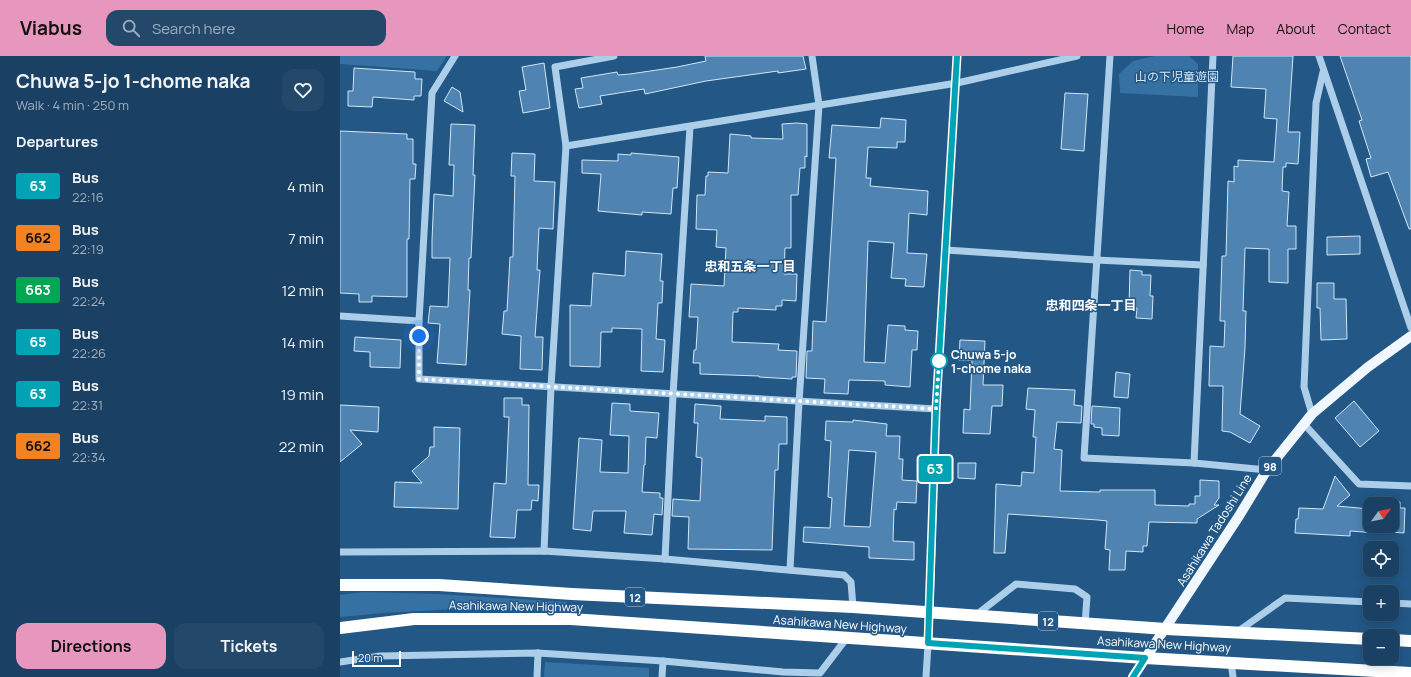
<!DOCTYPE html>
<meta charset="utf-8">
<style>
body{margin:0;font-family:Manrope,"Noto Sans JP",sans-serif;background:#23486a;color:#f1f3f6;height:100vh;display:flex;flex-direction:column;font-size:15px;white-space:nowrap}
*{box-sizing:border-box;margin:0}
p{font-size:13px;color:#9fafbf}
.icon{flex:none;width:22px;height:22px;fill:none;stroke:currentColor;stroke-width:2;stroke-linecap:round;stroke-linejoin:round}
.map{position:relative;flex:1;overflow:hidden}
.sheet{display:flex;flex-direction:column;background:#1a4164;width:340px}
.sheet>*{flex:none}
.badge{padding:0 8px;border-radius:3px;font-size:14px;line-height:26px}
.needle{width:26px;rotate:57deg}
.fabs{position:absolute;left:1023px;top:441px;display:grid;gap:8px}
.fabs a{display:grid;place-items:center;width:36px;height:36px;border-radius:8px;background:#1a4164;box-shadow:0 2px 10px #0003,0 0 0 1px #385a78;font-size:20px}
.scale{position:absolute;left:12px;bottom:10px;width:49px;box-sizing:border-box;padding-left:4px;border:2px solid #fff;border-top:0;font-size:11px;line-height:14px;white-space:nowrap;color:#fff;-webkit-text-stroke:3px #225786;paint-order:stroke}
.you{position:absolute;width:20px;height:20px;margin:-10px;border:3px solid #fff;border-radius:50%;background:#1a73e8;box-shadow:0 0 0 6px #1a73e833}
.map>.badge{position:absolute;translate:-50% -50%;box-shadow:0 0 0 2px #fff}
h2{padding:0 16px;font-size:15px;line-height:36px}
.round{display:grid;place-items:center;flex:none;width:42px;height:42px;border-radius:12px;background:#23486a}
.headline{display:flex;align-items:center;justify-content:space-between;height:68px;padding:0 16px}
h1{font-size:19px;font-weight:700;line-height:30px}
.action{display:flex;gap:8px;margin-top:auto;padding:8px 16px}
.action a{flex:1;height:46px;border-radius:12px;background:#e797bd;color:#111;font-size:16px;font-weight:700;line-height:46px;text-align:center}
.action a+a{background:#23486a;color:#f1f3f6}
ul{padding:0;list-style:none}
li{display:flex;align-items:center;gap:12px;height:52px;padding:0 16px}
li div{flex:1}
li b{display:block;font-size:15px}
li em{font-style:normal}
li .badge{min-width:44px;font-weight:700;text-align:center}
header{display:flex;align-items:center;gap:24px;box-sizing:border-box;height:56px;padding:0 20px;background:#e797bd;color:#111}
header strong{font-size:19px}
nav{display:flex;gap:22px;margin-inline-start:auto;font-size:14px}
.search{width:280px;height:36px;background:#23486a;display:flex;align-items:center;gap:10px;box-sizing:border-box;padding:0 14px;border-radius:12px;color:#9fafbf;font-size:15px}
main{display:flex;flex:1;min-height:0}
.map>svg:first-child{display:block}
.green{fill:#3671a3}
.building{fill:#4f83b1;stroke:#d1e6f7;fill-rule:evenodd}
.lines{fill:none;stroke-linecap:round;stroke-linejoin:round}
.minor{stroke:#adcee9;stroke-width:7}
.major{stroke:#f0f7fe;stroke-width:10}
.highway{stroke:#fff;stroke-width:12}
.line-casing{stroke:#fff;stroke-width:9}
.line{stroke:#00a3b4;stroke-width:6}
.walk{stroke:#fff;stroke-width:4;stroke-dasharray:0 7.2}
.stop-dot{fill:#fff;stroke:#00a3b4;stroke-width:2}
.labels{text-anchor:middle;dominant-baseline:central;stroke-width:3;stroke-linejoin:round;paint-order:stroke}
.shield{fill:#225786;stroke:#bdcddb;stroke-width:1}
.shield-label{font-size:11px;font-weight:bold;fill:#fff}
.park-label{font-size:12px;fill:#d1e6f7;stroke:#225786}
.stop-label{font-size:12px;font-weight:bold;fill:#fff;stroke:#225786;text-anchor:start}
.street-label{font-size:12px;fill:#fff;stroke:#225786}
.neighbourhood-label{font-size:13px;font-weight:bold;fill:#fff;stroke:#225786}
</style>
<header>
<strong>Viabus</strong>
<div class="search"><svg class="icon" aria-label="search" viewBox="0 0 24 24"><circle cx="10" cy="10" r="6"/><path d="M15 15l6 6"/></svg>Search here</div>
<nav><a>Home</a><a>Map</a><a>About</a><a>Contact</a></nav>
</header>
<main>
<section class="sheet">
<div class="headline"><div><h1>Chuwa 5-jo 1-chome naka</h1><p>Walk · 4 min · 250 m</p></div><a class="round"><svg class="icon" aria-label="heart" viewBox="0 0 24 24"><path d="M12 20l-8-8c-3-5 5-10 8-4 3-6 11-1 8 4z"/></svg></a></div>
<h2>Departures</h2>
<ul>
<li><span class="badge" style="background:#00a3b4;color:#fff">63</span><div><b>Bus</b><p>22:16</p></div><em>4 min</em></li>
<li><span class="badge" style="background:#f58220;color:#111">662</span><div><b>Bus</b><p>22:19</p></div><em>7 min</em></li>
<li><span class="badge" style="background:#00a651;color:#fff">663</span><div><b>Bus</b><p>22:24</p></div><em>12 min</em></li>
<li><span class="badge" style="background:#00a3b4;color:#fff">65</span><div><b>Bus</b><p>22:26</p></div><em>14 min</em></li>
<li><span class="badge" style="background:#00a3b4;color:#fff">63</span><div><b>Bus</b><p>22:31</p></div><em>19 min</em></li>
<li><span class="badge" style="background:#f58220;color:#111">662</span><div><b>Bus</b><p>22:34</p></div><em>22 min</em></li>
</ul>
<div class="action"><a>Directions</a><a>Tickets</a></div>
</section>
<div class="map">
<svg width="1071" height="621" viewBox="0 0 1071 621">
<rect width="100%" height="100%" fill="#225786"/>
<g class="green">
<polygon points="0,0 107,0 97,15 0,8"/>
<polygon points="815,0 849,0 858,8 858,41 780,37 779,18 793,5"/>
<polygon points="23,536 99,538 227,546 226,554 135,552 44,557 0,561 0,539"/>
<polygon points="205,606 309,612 309,621 204,621"/>
</g>
<g class="building">
<polygon points="365,0 463,0 466,13 438,17 438,15 366,25 305,38 304,33 260,40 262,48 239,52 235,33 243,32 241,22 277,16 278,19 290,18 337,11 366,5"/>
<polygon points="893,0 953,0 948,76 960,76 958,108 946,107 946,111 943,111 942,135 949,136 947,170 956,170 956,193 948,193 948,227 929,226 929,193 905,192 903,255 906,255 905,292 900,358 920,370 910,387 890,376 882,375 883,330 869,330 870,290 884,291 885,265 880,265 882,200 886,200 888,125 894,126 894,110 898,111 898,104 934,106 937,63 924,62 926,33 891,31"/>
<polygon points="1000,0 1071,0 1071,173 1069,173 1048,116 1031,121 1026,103 1031,102 1019,65 1022,64"/>
<polygon points="204,7 210,52 183,57 179,35 186,34 182,11"/>
<polygon points="14,12 75,16 75,23 82,23 81,40 74,40 74,44 33,41 32,51 8,50 8,35 13,35"/>
<polygon points="112,31 120,36 123,56 104,45"/>
<polygon points="725,37 748,38 744,95 721,93"/>
<polygon points="541,62 566,64 565,86 557,86 557,92 528,91 526,122 531,122 530,130 588,135 587,159 569,157 567,197 587,198 584,231 565,230 566,223 551,222 554,187 528,185 524,306 545,307 548,269 565,270 565,274 578,275 577,294 572,294 570,331 545,329 545,325 509,324 508,338 484,337 485,323 466,322 467,295 472,295 473,265 486,266 496,102 489,102 492,69 540,72"/>
<polygon points="457,67 467,68 467,101 465,100 465,112 460,112 458,139 451,139 451,192 445,192 444,218 457,218 456,245 442,244 442,250 436,250 436,254 398,252 398,256 393,256 392,286 439,288 438,294 457,295 456,321 452,321 452,323 419,321 419,320 360,318 360,307 353,307 354,294 356,294 358,261 349,261 351,228 384,230 386,192 376,191 377,174 356,173 357,139 365,139 366,120 368,120 368,116 388,117 390,78 411,80 411,82 443,83 442,68"/>
<polygon points="111,68 135,69 133,119 135,119 131,202 129,202 128,234 130,234 126,309 97,307 100,268 88,267 90,250 108,251 110,202 92,202 92,184 94,138 113,140 114,109 109,109"/>
<polygon points="0,75 67,78 67,83 73,83 73,108 76,108 75,123 70,123 69,183 67,183 67,241 32,240 32,246 19,246 19,238 0,237"/>
<polygon points="172,97 195,98 194,125 215,126 213,173 199,172 197,214 200,214 195,281 203,281 202,314 180,313 181,280 162,278 164,255 167,255 170,201 173,201 175,120 171,120"/>
<polygon points="291,97 339,101 337,132 333,132 331,158 302,156 302,159 258,155 261,118 242,117 242,104 278,105 278,98 291,99"/>
<polygon points="1020,180 1020,198 987,199 987,181"/>
<polygon points="286,195 322,198 320,225 323,225 322,247 318,247 316,283 325,284 323,316 301,315 302,273 272,272 272,276 261,276 260,311 230,310 230,249 251,250 253,217 285,220"/>
<polygon points="790,214 802,215 802,219 811,219 810,240 813,240 812,263 796,262 797,252 789,251"/>
<polygon points="977,227 994,227 994,243 1006,243 1007,283 981,284 980,252 977,252"/>
<polygon points="15,281 61,284 60,312 30,311 30,296 14,295"/>
<polygon points="620,284 645,285 643,329 663,329 662,350 652,350 650,378 623,377 624,353 630,354 632,304 619,304"/>
<polygon points="776,316 790,318 788,342 774,341"/>
<polygon points="688,332 735,334 734,349 742,350 741,367 717,366 714,393 722,394 720,435 760,436 760,434 815,434 815,449 849,450 849,448 855,448 855,440 860,440 860,424 879,425 879,442 874,449 879,449 857,463 857,467 809,466 807,490 803,490 803,496 786,495 785,514 769,514 770,494 765,493 767,465 758,464 668,458 665,497 654,497 656,428 681,430 682,416 694,417 696,381 693,381 695,354 686,353"/>
<polygon points="164,342 182,342 182,349 189,349 188,429 199,429 198,445 192,444 191,454 177,454 175,482 150,481 154,427 166,428 169,361 164,361"/>
<polygon points="1014,345 1039,375 1020,391 995,362"/>
<polygon points="272,347 290,348 290,355 319,357 317,382 306,381 305,409 304,409 302,436 320,437 320,442 323,442 322,459 314,458 312,479 284,477 286,455 253,455 251,475 233,473 239,382 262,384 260,416 288,417 289,380 270,379"/>
<polygon points="355,348 381,350 380,363 425,365 425,360 447,361 447,388 439,388 438,414 435,414 432,494 348,493 349,461 332,460 333,443 360,445 362,402 356,401 358,367 354,367"/>
<polygon points="0,349 39,351 38,376 10,374 22,388 0,406"/>
<polygon points="752,350 780,352 779,380 762,379 762,372 754,371 754,368 751,368"/>
<path d="M513,364L547,368L546,380H560L559,403H563L562,424L577,425L576,447L557,446L556,454L554,453L553,485L574,486V504L529,502V491L463,486L464,471L490,472L492,442L488,441L491,385L485,384L486,365L513,366ZM509,394L536,396L530,471L504,470Z"/>
<polygon points="94,371 120,372 118,453 54,451 55,426 82,427 72,415 89,400 90,391 94,391"/>
<polygon points="618,407 636,407 635,423 618,422"/>
<polygon points="995,420 1010,439 997,450 1030,453 1030,470 1052,470 1052,448 1047,448 1047,446 1060,446 1060,452 1065,452 1064,477 1037,475 1037,477 1010,475 1010,480 955,477 956,463 958,463 959,452 983,453"/>
</g>
<g class="lines">
<g class="minor">
<polyline points="115,0 92,37 79,265 79,323 596,353"/>
<polyline points="770,0 744,402 854,407 927,414"/>
<polyline points="979,0 1071,272"/>
<polyline points="226,90 215,11 274,0"/>
<polyline points="606,194 756,204 863,209"/>
<polyline points="0,260 79,265"/>
<polyline points="972,358 964,331 976,47 983,16"/>
<polyline points="965,369 1019,428 1071,430"/>
<polyline points="854,407 873,0"/>
<polyline points="204,495 211,331 226,90 617,27 737,0"/>
<polyline points="0,496 204,495 325,503 504,519 511,526 513,551"/>
<polyline points="325,503 333,339 350,71"/>
<polyline points="450,513 459,346 479,49 472,0"/>
<polyline points="1052,547 1071,548"/>
<polyline points="636,559 676,528 735,533 747,541 745,568"/>
<polyline points="897,576 945,542 1030,546"/>
<polyline points="0,606 40,600 198,597 323,605 443,616 480,617 506,583"/>
<polyline points="891,606 893,621"/>
<polyline points="197,621 198,597"/>
<polyline points="322,621 323,605"/>
<polyline points="586,621 590,557 596,353 617,0"/>
</g>
<polyline class="major" points="793,621 899,460 927,414 972,358 1028,311 1071,280"/>
<g class="highway">
<polyline points="0,529 99,529 232,538 513,551 826,573 1030,583"/>
<polyline points="0,572 74,563 231,563 805,602 1071,617"/>
<polyline points="1052,584 1071,585"/>
</g>
</g>
<g class="lines">
<defs>
<polyline id="line" points="617,0 596,353 588,587 805,602 793,621"/>
</defs>
<use href="#line" class="line-casing"/>
<use href="#line" class="line"/>
<polyline class="walk" points="79,280 79,323 596,353 599,305"/>
</g>
<circle class="stop-dot" cx="599" cy="305" r="8"/>
<g class="labels">
<g class="shield">
<rect x="919" y="401" width="22" height="18" rx="3"/>
<rect x="285" y="532" width="20" height="18" rx="3"/>
<rect x="698" y="556" width="20" height="18" rx="3"/>
</g>
<g class="shield-label">
<text x="930" y="410">98</text>
<text x="295" y="541">12</text>
<text x="708" y="565">12</text>
</g>
<g class="park-label">
<text x="837" y="20">山の下児童遊園</text>
</g>
<g class="stop-label">
<text x="611" y="298">Chuwa 5-jo<tspan x="611" dy="14">1-chome naka</tspan></text>
</g>
<g class="street-label">
<text transform="translate(874 474) rotate(-58)">Asahikawa Tadoshi Line</text>
<text transform="translate(176 550) rotate(1)">Asahikawa New Highway</text>
<text transform="translate(500 568) rotate(4)">Asahikawa New Highway</text>
<text transform="translate(824 588) rotate(3)">Asahikawa New Highway</text>
</g>
<g class="neighbourhood-label">
<text x="410" y="210">忠和五条一丁目</text>
<text x="751" y="249">忠和四条一丁目</text>
</g>
</g>
</svg>
<div class="fabs">
<a><svg class="needle" viewBox="-14 -14 28 28"><path d="M0-13l5 13h-10z" fill="#e53935"/><path d="M0 13l5-13h-10z" fill="#9fafbf"/></svg></a>
<a><svg class="icon" aria-label="locate" viewBox="0 0 24 24"><circle cx="12" cy="12" r="6"/><path d="M12 2v4M12 18v4M2 12h4M18 12h4"/></svg></a>
<a>+</a>
<a>−</a>
</div>
<div class="scale">20 m</div>
<div class="you" style="left:79px;top:280px"></div>
<b class="badge" style="left:595px;top:413px;background:#00a3b4;color:#fff">63</b>
</div>
</main>
